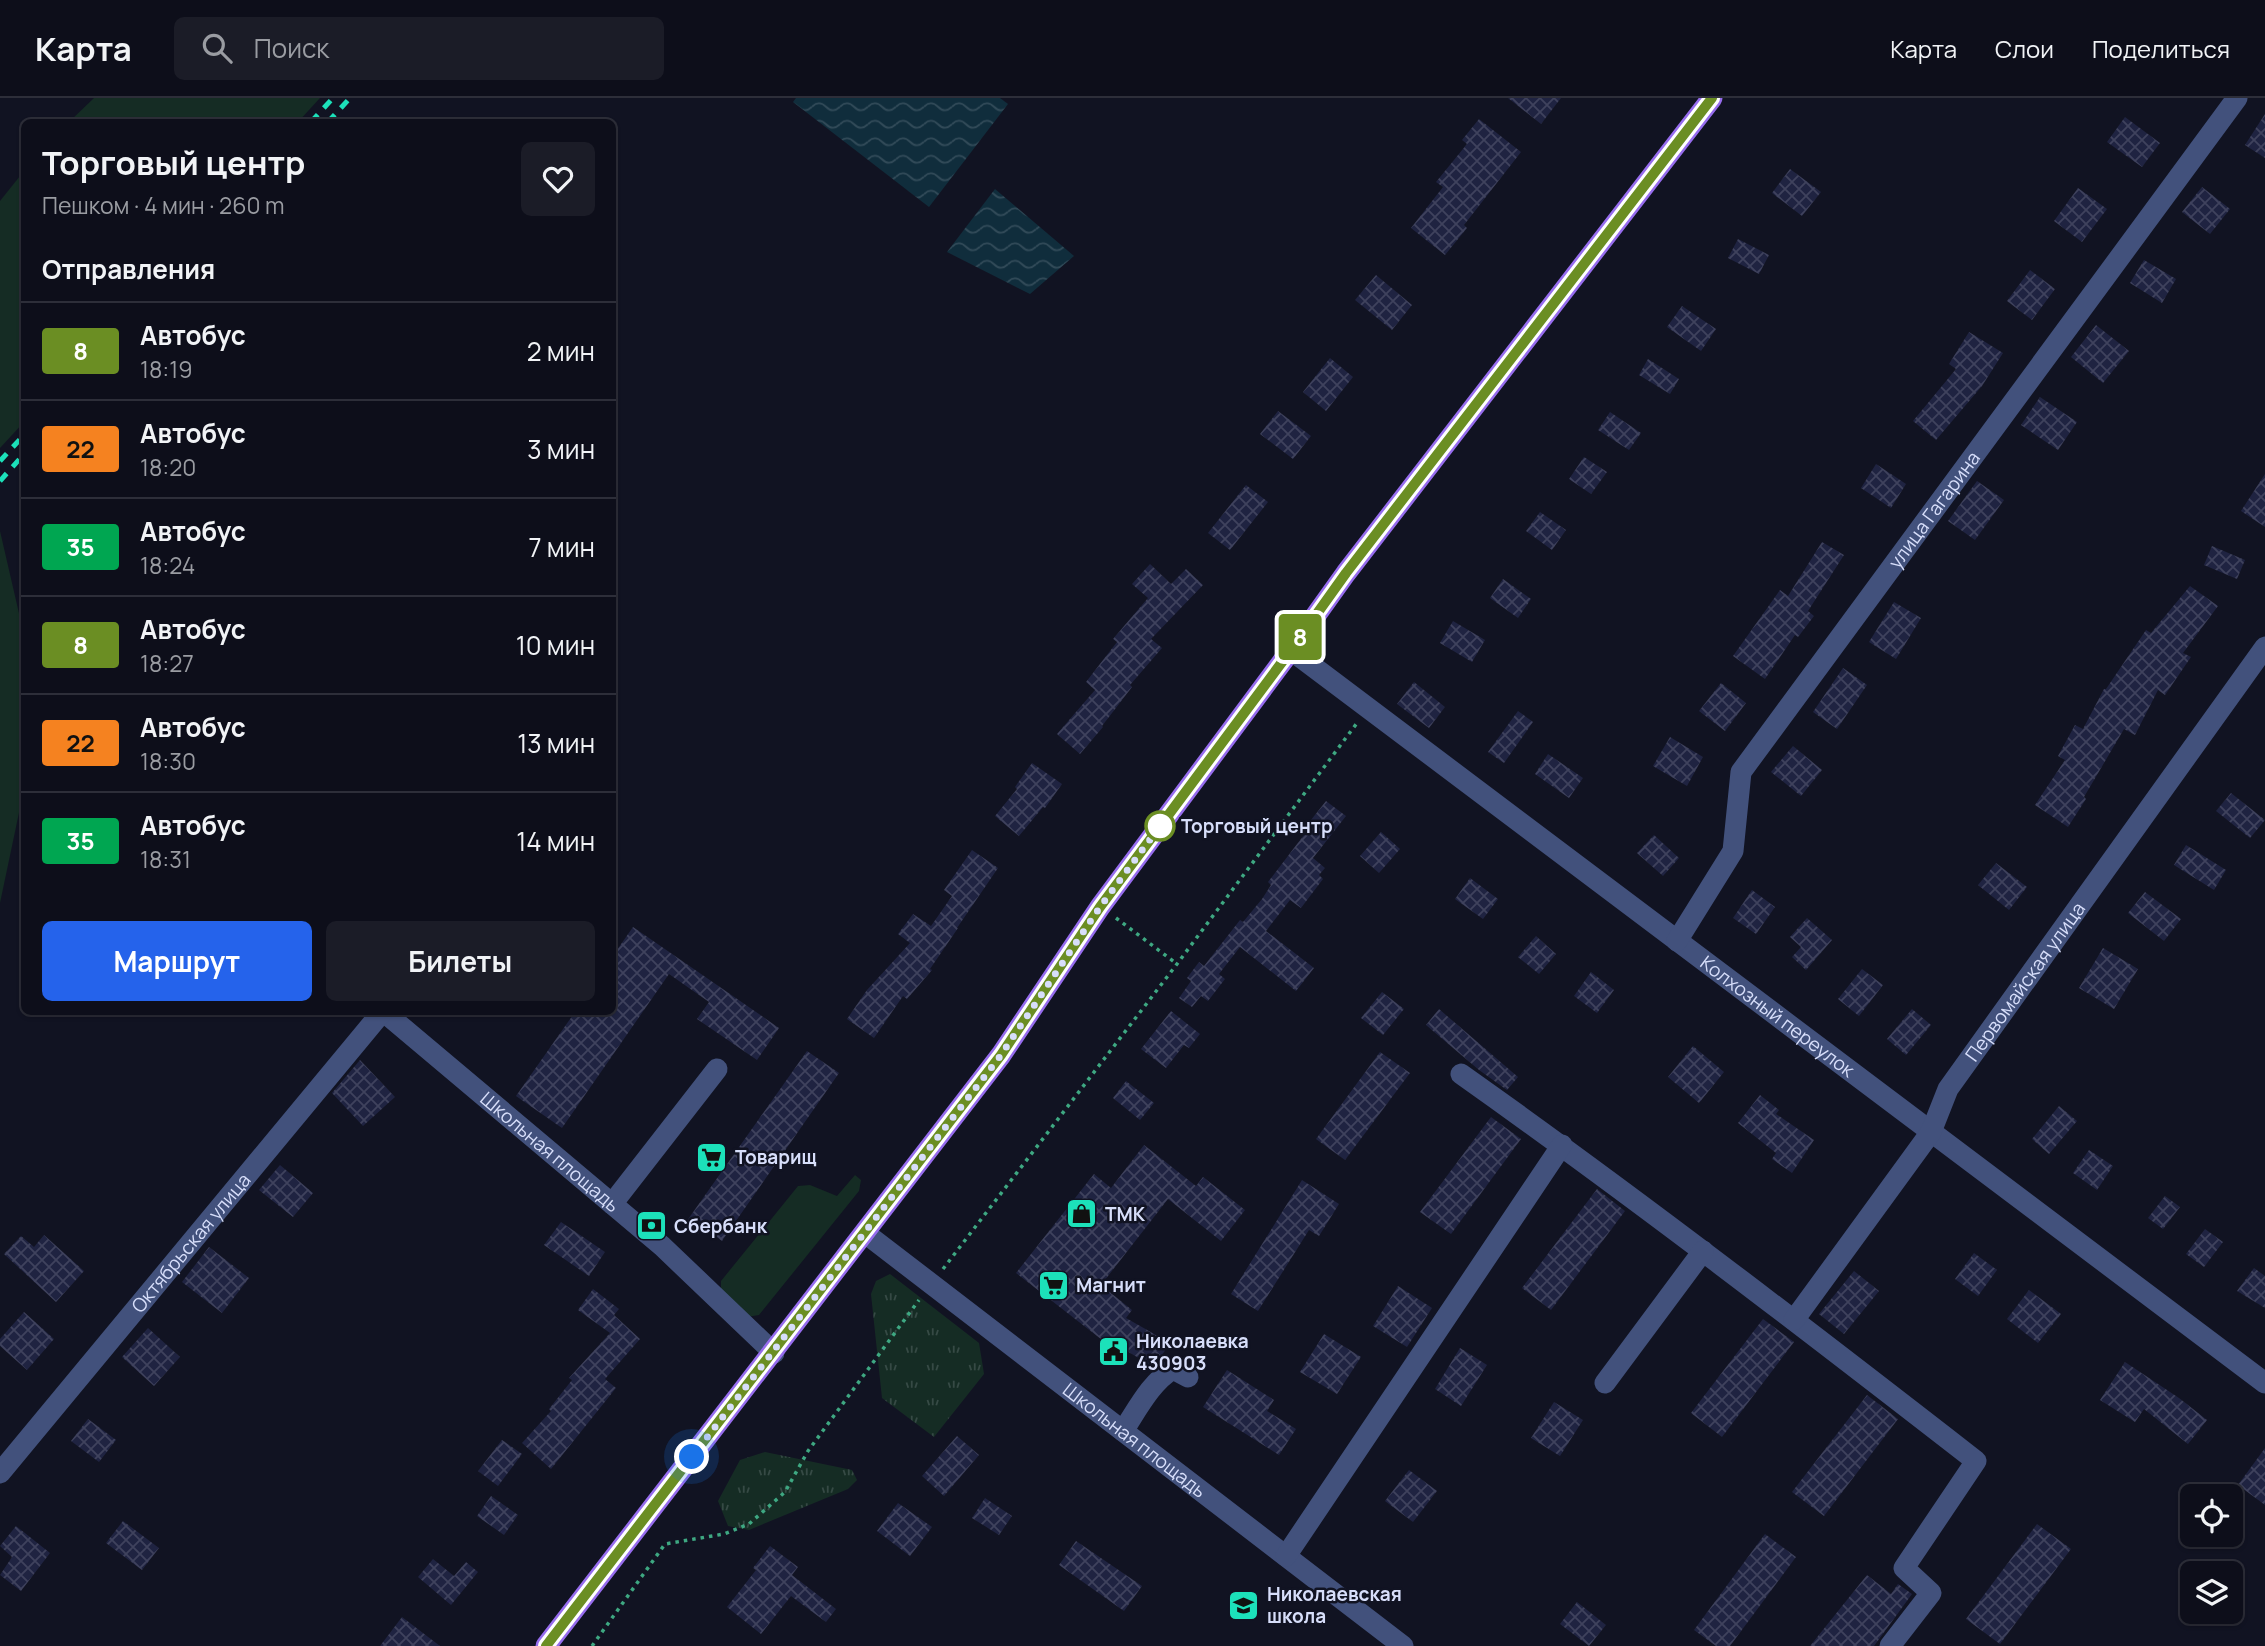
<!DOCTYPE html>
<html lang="ru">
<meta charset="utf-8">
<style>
body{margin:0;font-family:Manrope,sans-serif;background:#1b1c27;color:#f1f3f6;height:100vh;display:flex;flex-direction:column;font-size:26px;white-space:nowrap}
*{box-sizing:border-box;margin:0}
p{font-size:23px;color:#9a9ca2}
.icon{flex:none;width:38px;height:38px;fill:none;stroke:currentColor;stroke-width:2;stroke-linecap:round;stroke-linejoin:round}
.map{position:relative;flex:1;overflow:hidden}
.side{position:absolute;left:21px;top:21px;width:595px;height:896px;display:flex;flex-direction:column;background:#0d0e1a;border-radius:10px;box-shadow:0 2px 5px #0004,0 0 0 2px #2d2e39}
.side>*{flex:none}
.badge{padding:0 14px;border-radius:5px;font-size:24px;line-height:46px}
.buttons{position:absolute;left:2180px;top:1386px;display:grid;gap:14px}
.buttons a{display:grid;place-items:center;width:63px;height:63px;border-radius:10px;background:#0d0e1a;box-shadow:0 2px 5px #0004,0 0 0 2px #2d2e39;font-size:35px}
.you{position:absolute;width:35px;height:35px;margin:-18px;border:5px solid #fff;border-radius:50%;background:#1a73e8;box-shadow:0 0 0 10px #1a73e833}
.map>.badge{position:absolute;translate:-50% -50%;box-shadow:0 0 0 4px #fff}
h2{padding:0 21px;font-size:26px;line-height:63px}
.round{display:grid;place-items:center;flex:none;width:74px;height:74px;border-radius:10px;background:#1b1c27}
.headline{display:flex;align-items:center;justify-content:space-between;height:119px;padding:0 21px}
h1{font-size:33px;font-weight:700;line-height:52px}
.primary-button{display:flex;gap:14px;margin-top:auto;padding:14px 21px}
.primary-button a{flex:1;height:80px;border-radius:10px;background:#2563eb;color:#fff;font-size:28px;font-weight:700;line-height:80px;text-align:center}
.primary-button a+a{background:#1b1c27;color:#f1f3f6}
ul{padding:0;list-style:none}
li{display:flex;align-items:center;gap:21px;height:98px;padding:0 21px;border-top:2px solid #2d2e39}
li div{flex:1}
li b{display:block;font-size:26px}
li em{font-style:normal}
li .badge{min-width:77px;font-weight:700;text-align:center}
header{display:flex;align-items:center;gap:42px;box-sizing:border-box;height:98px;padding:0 35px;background:#0d0e1a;border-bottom:2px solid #2d2e39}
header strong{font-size:33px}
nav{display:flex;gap:38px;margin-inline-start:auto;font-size:24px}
.search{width:490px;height:63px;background:#1b1c27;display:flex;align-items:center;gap:18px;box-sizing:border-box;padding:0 24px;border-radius:10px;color:#9a9ca2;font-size:26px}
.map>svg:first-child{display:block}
.grass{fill:#152c24}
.park{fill:url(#park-tufts)}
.water{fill:url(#water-waves)}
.building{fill:url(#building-cross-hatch)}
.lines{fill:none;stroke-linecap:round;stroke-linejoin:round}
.path{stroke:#3ea882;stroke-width:3.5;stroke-dasharray:3.5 5;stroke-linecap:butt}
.minor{stroke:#42517c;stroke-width:21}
.major{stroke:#966ced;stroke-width:21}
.rail{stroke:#1ce1ba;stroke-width:5;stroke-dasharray:10 9;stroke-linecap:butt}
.line-casing{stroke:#fff;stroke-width:16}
.line{stroke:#6b8e23;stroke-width:10}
.walk{stroke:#d7defa;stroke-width:7;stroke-dasharray:0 12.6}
.stop-dot{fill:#fff;stroke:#6b8e23;stroke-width:3.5}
.labels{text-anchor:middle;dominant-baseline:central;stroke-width:5;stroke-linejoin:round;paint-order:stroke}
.street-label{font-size:19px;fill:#d7defa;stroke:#111322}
.stop-label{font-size:19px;font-weight:bold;fill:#d7defa;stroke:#111322;text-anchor:start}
.poi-label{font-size:19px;font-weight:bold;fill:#d7defa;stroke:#111322;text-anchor:start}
</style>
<header>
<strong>Карта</strong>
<div class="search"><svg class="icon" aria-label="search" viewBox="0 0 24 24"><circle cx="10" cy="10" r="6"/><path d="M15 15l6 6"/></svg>Поиск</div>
<nav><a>Карта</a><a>Слои</a><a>Поделиться</a></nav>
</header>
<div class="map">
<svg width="2265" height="1548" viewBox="0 0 2265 1548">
<defs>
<pattern id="park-tufts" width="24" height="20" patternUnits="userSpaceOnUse" patternTransform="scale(1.75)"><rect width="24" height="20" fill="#152c24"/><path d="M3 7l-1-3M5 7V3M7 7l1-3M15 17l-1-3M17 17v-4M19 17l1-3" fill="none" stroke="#364a45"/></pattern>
<pattern id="water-waves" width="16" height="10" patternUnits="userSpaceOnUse" patternTransform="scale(1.75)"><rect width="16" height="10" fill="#102d3c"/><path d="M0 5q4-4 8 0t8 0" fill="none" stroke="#324b59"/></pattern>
<pattern id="building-cross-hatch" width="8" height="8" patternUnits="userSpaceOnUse" patternTransform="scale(1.75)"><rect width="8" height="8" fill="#1f2341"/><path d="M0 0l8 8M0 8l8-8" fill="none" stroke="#3f425d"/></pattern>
</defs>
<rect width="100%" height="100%" fill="#111322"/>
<g class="grass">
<polygon points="94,0 320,0 298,24 69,24"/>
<polygon points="24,73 24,324 0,350 0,103"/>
<polygon points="0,433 24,537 24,691 0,805"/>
<polygon points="855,1077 861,1082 859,1093 759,1217 747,1219 721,1196 721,1183 798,1088 810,1087 837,1098"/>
</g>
<g class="park">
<polygon points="890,1176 979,1245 984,1276 934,1339 882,1300 871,1196 876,1183"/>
<polygon points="765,1354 852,1372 857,1382 848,1391 749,1432 728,1428 718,1403 740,1362"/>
</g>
<g class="water">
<polygon points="796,0 1000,0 1008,6 929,109 793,4"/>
<polygon points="995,91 1074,158 1030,196 947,154"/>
</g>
<g class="building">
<polygon points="1508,0 1561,0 1541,26"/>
<polygon points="2265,16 2265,60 2245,47"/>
<polygon points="2125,19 2160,45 2142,69 2107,44"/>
<polygon points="1479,21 1521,54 1464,127 1467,130 1445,157 1411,130 1443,89 1436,84 1467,46 1462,42"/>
<polygon points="1790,71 1821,94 1802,118 1772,95"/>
<polygon points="2202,89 2230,111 2210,136 2182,114"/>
<polygon points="2078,90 2107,111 2082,144 2054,123"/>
<polygon points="1738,141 1769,157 1759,176 1728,160"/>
<polygon points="2144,162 2176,181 2162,205 2130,185"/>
<polygon points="2030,172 2055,191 2032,222 2007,203"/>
<polygon points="1376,177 1412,207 1392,232 1355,202"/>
<polygon points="1682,208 1716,231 1701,253 1667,229"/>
<polygon points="2096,227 2129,253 2103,285 2071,259"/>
<polygon points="1969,234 2003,255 1982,288 1936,342 1913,323 1956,271 1949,266"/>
<polygon points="1330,260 1353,279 1326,313 1303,294"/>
<polygon points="1648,261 1679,281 1670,296 1639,277"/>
<polygon points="2040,299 2077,324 2058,352 2021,327"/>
<polygon points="1278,313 1311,338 1293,361 1260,336"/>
<polygon points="1610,314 1641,335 1629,352 1598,332"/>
<polygon points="1584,359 1607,374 1591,396 1569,381"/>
<polygon points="1876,366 1906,386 1891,410 1861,390"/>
<polygon points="2265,376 2265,429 2241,413"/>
<polygon points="1977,383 2004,402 1975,442 1948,423"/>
<polygon points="1246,387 1268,404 1230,452 1208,435"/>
<polygon points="1540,414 1566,432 1552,452 1526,433"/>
<polygon points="1822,444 1844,457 1808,513 1814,518 1798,539 1795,537 1765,581 1733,558 1780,492 1788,498"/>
<polygon points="2212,448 2245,462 2237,481 2204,467"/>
<polygon points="1150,466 1171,486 1186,471 1203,487 1151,541 1162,550 1130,587 1132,589 1102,628 1103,629 1080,656 1057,636 1095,592 1086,584 1117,544 1113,541 1148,500 1132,486"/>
<polygon points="1503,481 1531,501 1518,520 1490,500"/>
<polygon points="2190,488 2218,508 2183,555 2191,559 2165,597 2158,592 2135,637 2124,631 2084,699 2086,701 2068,729 2035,707 2065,662 2058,658 2075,627 2083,631 2104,591 2106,591 2146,532 2151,535"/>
<polygon points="1894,504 1921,520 1896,561 1869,544"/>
<polygon points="1453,523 1485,542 1472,564 1440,545"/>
<polygon points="1843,570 1867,587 1837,631 1813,614"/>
<polygon points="1414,584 1445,609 1429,630 1397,606"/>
<polygon points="1721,585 1746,605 1725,633 1699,613"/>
<polygon points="1518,613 1533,624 1504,665 1488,654"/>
<polygon points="1670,639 1703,659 1687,688 1653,668"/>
<polygon points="1793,648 1822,672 1801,698 1771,674"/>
<polygon points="1548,656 1583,680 1569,700 1535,676"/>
<polygon points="1032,665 1062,686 1045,710 1043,709 1019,738 995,718 1017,691 1015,689"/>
<polygon points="2231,695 2265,722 2250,740 2216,713"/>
<polygon points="1326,703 1346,718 1313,760 1325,770 1319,777 1323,781 1301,810 1290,802 1266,833 1314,870 1296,893 1240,849 1219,876 1225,881 1208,903 1201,898 1192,909 1179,900 1191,883 1187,880 1199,864 1204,868 1240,822 1243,824 1262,801 1271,787 1268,784 1310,729 1307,727"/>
<polygon points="1381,734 1400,751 1379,775 1360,758"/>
<polygon points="1654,737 1679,760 1663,778 1637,755"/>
<polygon points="2186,747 2226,772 2214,792 2174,767"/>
<polygon points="972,752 998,770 957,830 958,830 930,871 932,872 907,901 903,898 874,940 847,921 867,892 910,845 898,836 913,816 931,828 952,798 944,792"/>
<polygon points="1996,765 2027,789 2009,812 1978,787"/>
<polygon points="1470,780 1498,801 1483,821 1455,801"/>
<polygon points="1752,792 1775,809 1756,836 1733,820"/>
<polygon points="2145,794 2181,821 2164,843 2128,815"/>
<polygon points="1807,820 1832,842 1806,872 1792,859 1801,849 1790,839"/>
<polygon points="633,829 779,930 757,962 697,921 709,904 669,876 562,1030 516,998 575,914 612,914 612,859"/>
<polygon points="1536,838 1556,856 1539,876 1518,859"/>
<polygon points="2103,850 2138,871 2114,911 2079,890"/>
<polygon points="1862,871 1883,887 1859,918 1838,901"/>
<polygon points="1591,874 1614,892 1597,915 1574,898"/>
<polygon points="1382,894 1404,911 1383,937 1361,920"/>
<polygon points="1439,911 1518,979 1507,992 1479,972 1426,927"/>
<polygon points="1912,911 1931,927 1906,957 1887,941"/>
<polygon points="1171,913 1200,936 1189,950 1184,947 1166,970 1141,951"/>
<polygon points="1693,948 1724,974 1699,1005 1668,979"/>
<polygon points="807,953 839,975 722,1143 703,1129 698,1136 684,1127"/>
<polygon points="1380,954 1410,975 1345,1062 1316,1041"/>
<polygon points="360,962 395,999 363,1028 332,995"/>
<polygon points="1126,983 1154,1005 1140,1022 1113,1000"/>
<polygon points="1760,997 1779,1012 1776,1016 1814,1042 1792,1075 1772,1061 1776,1055 1738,1025"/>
<polygon points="2059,1008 2077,1023 2049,1056 2032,1041"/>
<polygon points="1491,1019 1521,1041 1451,1136 1420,1114"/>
<polygon points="1144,1047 1196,1088 1203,1079 1245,1112 1221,1143 1168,1101 1101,1187 1132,1212 1126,1220 1170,1245 1154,1269 1108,1242 1106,1245 1016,1175 1094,1076 1111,1090"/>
<polygon points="2089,1052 2113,1068 2097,1092 2073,1075"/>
<polygon points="280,1067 313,1095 293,1119 259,1092"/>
<polygon points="1302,1082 1339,1106 1319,1138 1309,1132 1258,1213 1231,1196"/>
<polygon points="1597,1091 1625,1113 1551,1212 1522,1190"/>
<polygon points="2165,1098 2180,1109 2163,1131 2148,1120"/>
<polygon points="561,1124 605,1154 589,1178 544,1147"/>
<polygon points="2205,1131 2223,1144 2204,1169 2186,1156"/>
<polygon points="44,1137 84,1173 56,1204 4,1156 21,1138 34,1149"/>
<polygon points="209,1149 249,1180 222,1215 182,1184"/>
<polygon points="1974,1155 1997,1172 1978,1198 1955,1181"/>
<polygon points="2254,1170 2265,1178 2265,1210 2237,1193"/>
<polygon points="1854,1173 1879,1193 1844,1236 1819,1216"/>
<polygon points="1398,1188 1432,1210 1407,1249 1373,1228"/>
<polygon points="593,1191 619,1211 614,1217 640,1241 605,1281 616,1290 551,1371 522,1345 551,1313 549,1311 572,1282 569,1280 610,1235 578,1212"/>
<polygon points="2029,1192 2061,1216 2038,1245 2007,1221"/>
<polygon points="24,1214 54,1241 27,1272 0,1248 0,1241"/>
<polygon points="1763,1221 1794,1244 1722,1339 1691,1315"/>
<polygon points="148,1230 180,1259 154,1288 122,1259"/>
<polygon points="1324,1236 1361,1259 1337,1296 1300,1274"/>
<polygon points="1460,1250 1487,1267 1461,1308 1435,1291"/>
<polygon points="2125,1264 2179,1300 2207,1322 2188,1346 2144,1311 2135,1324 2100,1302"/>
<polygon points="1227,1272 1274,1302 1267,1313 1296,1331 1279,1357 1203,1309"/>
<polygon points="1867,1297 1898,1321 1824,1418 1792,1394"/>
<polygon points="1554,1304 1583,1322 1560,1358 1531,1340"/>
<polygon points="88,1321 116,1342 99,1364 71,1343"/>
<polygon points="957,1338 979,1357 944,1398 922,1378"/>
<polygon points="502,1342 522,1356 498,1388 478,1373"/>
<polygon points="2265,1350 2265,1407 2238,1387"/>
<polygon points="1409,1372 1437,1393 1413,1424 1385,1403"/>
<polygon points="491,1398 518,1417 504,1437 477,1418"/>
<polygon points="985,1400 1012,1418 999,1437 972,1420"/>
<polygon points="898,1405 932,1429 910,1458 877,1433"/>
<polygon points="123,1423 159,1450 142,1472 106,1445"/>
<polygon points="2037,1426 2071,1451 2000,1546 1966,1521"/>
<polygon points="16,1428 50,1455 21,1493 0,1477 12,1459 0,1448"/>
<polygon points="1765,1436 1796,1459 1730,1548 1716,1548 1694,1532"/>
<polygon points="1076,1443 1142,1488 1124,1513 1059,1467"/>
<polygon points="770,1448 798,1469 792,1477 836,1511 826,1524 791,1498 761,1536 727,1509 756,1472 753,1470"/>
<polygon points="433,1461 454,1478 466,1464 478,1474 451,1507 418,1479"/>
<polygon points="1867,1477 1891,1496 1898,1486 1912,1496 1874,1548 1810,1548"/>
<polygon points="1577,1504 1606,1527 1589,1548 1560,1526"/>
<polygon points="402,1519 440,1548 380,1548"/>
</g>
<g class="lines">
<g class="path">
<polyline points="1116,820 1177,866"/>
<polyline points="943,1171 1177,866 1357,625"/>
<polyline points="592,1548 665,1446 724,1436 749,1426 785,1394 808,1353 919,1202"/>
</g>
<g class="minor">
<path id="s1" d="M1291,552L2265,1285"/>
<path id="s2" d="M1677,843L1733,753L1741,674L2237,0"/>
<path id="s3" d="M384,914L662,1148L774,1255"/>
<path d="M1461,976C1636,1100 1806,1231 1976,1363L1904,1470L1931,1495L1890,1548"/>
<polyline points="612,1106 717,971"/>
<path id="s4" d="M865,1135L1403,1548"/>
<path id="s5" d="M1794,1222L1931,1034L1948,991L2265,549"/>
<polyline points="1605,1285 1703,1153"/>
<path d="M1123,1333C1137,1312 1151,1284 1173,1271L1188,1279"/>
<path id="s6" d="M0,1375L382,914"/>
<polyline points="1286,1458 1562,1047"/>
</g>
<polyline class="major" points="546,1548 1001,957 1100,809 1291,552 1346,475 1712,0"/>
<g class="rail">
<polyline points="311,24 333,0"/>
<polyline points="328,24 350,0"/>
<polyline points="0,363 24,337"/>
<polyline points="0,383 24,356"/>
</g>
</g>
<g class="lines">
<defs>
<polyline id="line" points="546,1548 1001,957 1100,809 1291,552 1346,475 1712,0"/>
</defs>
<use href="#line" class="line-casing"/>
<use href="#line" class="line"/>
<polyline class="walk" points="692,1359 1001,957 1100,809 1160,728"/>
</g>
<defs>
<symbol id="supermarket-square" viewBox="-11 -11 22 22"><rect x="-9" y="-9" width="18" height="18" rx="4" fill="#1ce1ba" stroke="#111322"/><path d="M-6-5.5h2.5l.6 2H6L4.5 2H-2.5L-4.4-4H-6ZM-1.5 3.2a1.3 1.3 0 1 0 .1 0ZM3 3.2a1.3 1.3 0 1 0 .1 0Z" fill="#111"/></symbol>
<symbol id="shop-square" viewBox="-11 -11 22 22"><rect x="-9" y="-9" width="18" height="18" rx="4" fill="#1ce1ba" stroke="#111322"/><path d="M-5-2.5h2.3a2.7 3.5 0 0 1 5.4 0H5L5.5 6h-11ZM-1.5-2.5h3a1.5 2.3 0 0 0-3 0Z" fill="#111"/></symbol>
<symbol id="bank-square" viewBox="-11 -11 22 22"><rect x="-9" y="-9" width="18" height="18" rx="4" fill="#1ce1ba" stroke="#111322"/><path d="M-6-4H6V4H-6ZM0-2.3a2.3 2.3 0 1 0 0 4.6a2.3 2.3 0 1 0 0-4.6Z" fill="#111"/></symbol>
<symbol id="civic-square" viewBox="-11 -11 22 22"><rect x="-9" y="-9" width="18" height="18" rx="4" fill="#1ce1ba" stroke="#111322"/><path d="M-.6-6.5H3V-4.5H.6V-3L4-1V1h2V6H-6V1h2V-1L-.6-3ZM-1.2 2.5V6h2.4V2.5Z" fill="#111"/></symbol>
<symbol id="school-square" viewBox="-11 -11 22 22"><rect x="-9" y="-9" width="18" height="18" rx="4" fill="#1ce1ba" stroke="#111322"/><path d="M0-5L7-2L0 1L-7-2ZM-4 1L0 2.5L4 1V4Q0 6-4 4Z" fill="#111"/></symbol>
</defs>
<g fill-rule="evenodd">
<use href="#supermarket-square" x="694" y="1042" width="35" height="35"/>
<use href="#shop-square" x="1064" y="1098" width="35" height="35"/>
<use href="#bank-square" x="634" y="1110" width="35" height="35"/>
<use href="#supermarket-square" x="1036" y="1170" width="35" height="35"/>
<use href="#civic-square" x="1096" y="1236" width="35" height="35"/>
<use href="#school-square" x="1226" y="1490" width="35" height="35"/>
</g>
<circle class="stop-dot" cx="1160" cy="728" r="14"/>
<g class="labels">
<g class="street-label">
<text stroke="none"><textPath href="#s2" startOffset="511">улица Гагарина</textPath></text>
<text stroke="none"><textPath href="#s5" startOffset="411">Первомайская улица</textPath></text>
<text stroke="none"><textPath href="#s1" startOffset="609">Колхозный переулок</textPath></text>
<text stroke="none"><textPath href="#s3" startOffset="217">Школьная площадь</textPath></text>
<text stroke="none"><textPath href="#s6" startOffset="299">Октябрьская улица</textPath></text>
<text stroke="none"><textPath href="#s4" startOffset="340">Школьная площадь</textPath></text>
</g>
<g class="stop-label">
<text x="1181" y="728">Торговый центр</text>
</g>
<g class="poi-label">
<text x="735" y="1059">Товарищ</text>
<text x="1105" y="1116">ТМК</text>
<text x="674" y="1128">Сбербанк</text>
<text x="1076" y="1187">Магнит</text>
<text x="1136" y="1243">Николаевка<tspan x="1136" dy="22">430903</tspan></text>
<text x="1267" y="1496">Николаевская<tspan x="1267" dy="22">школа</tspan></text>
</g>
</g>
</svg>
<div class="buttons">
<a><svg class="icon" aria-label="locate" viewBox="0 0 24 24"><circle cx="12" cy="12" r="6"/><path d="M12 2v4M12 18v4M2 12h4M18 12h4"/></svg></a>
<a><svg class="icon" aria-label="layers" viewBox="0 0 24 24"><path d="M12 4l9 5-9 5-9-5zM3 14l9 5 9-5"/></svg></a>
</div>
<div class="you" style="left:692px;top:1359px"></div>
<b class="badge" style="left:1300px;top:539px;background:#6b8e23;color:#fff">8</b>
<section class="side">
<div class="headline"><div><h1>Торговый центр</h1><p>Пешком · 4 мин · 260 m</p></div><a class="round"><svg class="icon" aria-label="heart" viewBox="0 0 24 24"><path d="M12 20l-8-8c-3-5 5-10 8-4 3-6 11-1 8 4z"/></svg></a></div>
<h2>Отправления</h2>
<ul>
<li><span class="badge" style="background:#6b8e23;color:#fff">8</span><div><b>Автобус</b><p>18:19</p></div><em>2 мин</em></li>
<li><span class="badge" style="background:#f58220;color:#111">22</span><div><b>Автобус</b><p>18:20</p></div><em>3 мин</em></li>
<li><span class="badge" style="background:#00a651;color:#fff">35</span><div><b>Автобус</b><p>18:24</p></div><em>7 мин</em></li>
<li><span class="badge" style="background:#6b8e23;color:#fff">8</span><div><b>Автобус</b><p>18:27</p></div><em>10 мин</em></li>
<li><span class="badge" style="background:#f58220;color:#111">22</span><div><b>Автобус</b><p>18:30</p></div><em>13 мин</em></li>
<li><span class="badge" style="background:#00a651;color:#fff">35</span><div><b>Автобус</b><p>18:31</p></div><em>14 мин</em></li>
</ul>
<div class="primary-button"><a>Маршрут</a><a>Билеты</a></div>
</section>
</div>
